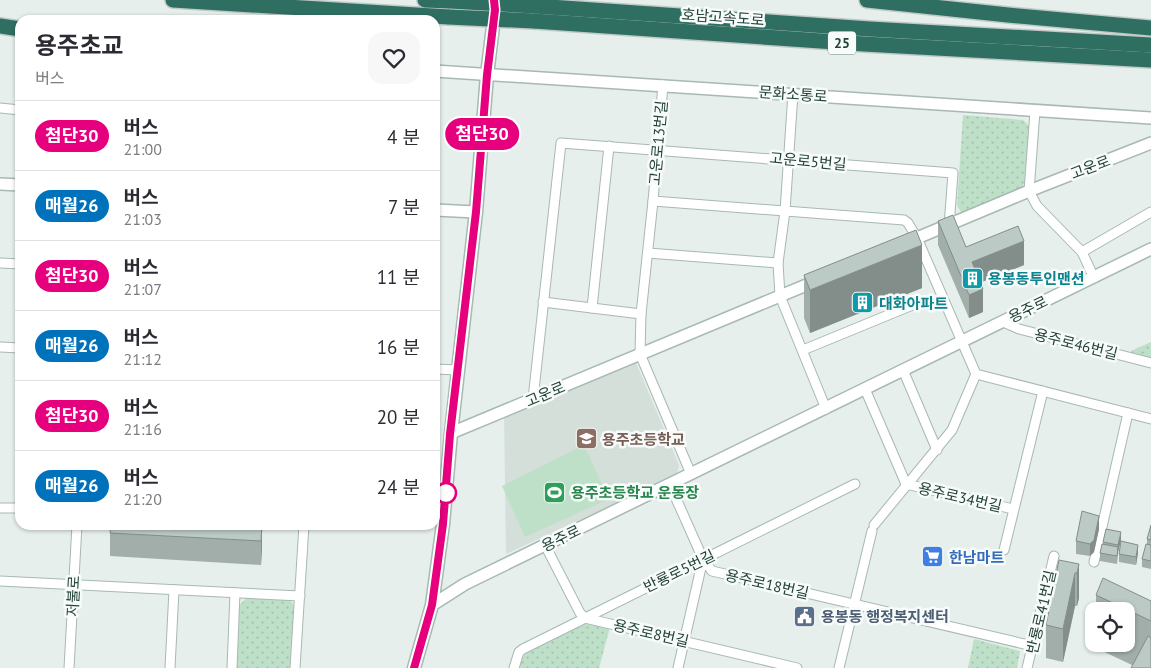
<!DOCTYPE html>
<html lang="ko">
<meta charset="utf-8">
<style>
body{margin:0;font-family:"PT Sans","Noto Sans KR",sans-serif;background:#f7f7f7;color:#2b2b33;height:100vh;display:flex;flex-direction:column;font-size:19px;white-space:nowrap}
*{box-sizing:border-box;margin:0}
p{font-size:16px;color:#7c7c81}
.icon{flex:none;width:28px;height:28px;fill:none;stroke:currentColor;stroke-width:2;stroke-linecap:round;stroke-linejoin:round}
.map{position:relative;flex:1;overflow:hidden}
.drawer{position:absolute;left:15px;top:15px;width:425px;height:515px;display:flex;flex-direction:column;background:#fff;border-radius:15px;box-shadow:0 1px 4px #0004}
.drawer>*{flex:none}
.badge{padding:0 10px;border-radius:16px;font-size:18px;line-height:32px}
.controls{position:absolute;left:1085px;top:602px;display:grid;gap:10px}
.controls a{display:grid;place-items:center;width:50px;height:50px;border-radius:10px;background:#fff;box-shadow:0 1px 4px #0004;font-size:25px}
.map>.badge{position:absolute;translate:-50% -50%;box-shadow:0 0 0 2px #fff}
.round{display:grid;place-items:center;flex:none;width:52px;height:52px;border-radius:15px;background:#f7f7f7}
.head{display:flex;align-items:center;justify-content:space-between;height:85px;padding:0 20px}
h1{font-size:24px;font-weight:700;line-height:38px}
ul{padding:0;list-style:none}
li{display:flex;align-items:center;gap:15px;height:70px;padding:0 20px;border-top:1px solid #e1e1e2}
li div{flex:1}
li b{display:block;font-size:19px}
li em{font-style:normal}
li .badge{min-width:55px;font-weight:700;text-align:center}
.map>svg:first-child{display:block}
.built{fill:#d4dfda}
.green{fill:url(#green-dots)}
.pitch{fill:#bfe0c8}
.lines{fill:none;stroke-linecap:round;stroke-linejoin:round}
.minor-casing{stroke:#a8b8b2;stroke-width:11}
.tertiary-casing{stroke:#a8b8b2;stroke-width:14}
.secondary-casing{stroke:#a4bbb3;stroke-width:15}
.motorway-casing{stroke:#c2cac8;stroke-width:18}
.minor{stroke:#fff;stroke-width:9}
.tertiary{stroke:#fff;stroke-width:11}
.secondary{stroke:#fff;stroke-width:12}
.motorway{stroke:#2f6f62;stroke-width:15}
.motorway-bridge-casing{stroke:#c2cac8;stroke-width:18;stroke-linecap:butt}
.motorway-bridge{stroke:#2f6f62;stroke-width:15}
.wall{fill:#a1aea9}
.shaded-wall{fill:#838d89}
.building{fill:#bbcac4;stroke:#838d89}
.line-casing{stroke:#fff;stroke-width:11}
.line{stroke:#e6007e;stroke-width:8}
.stop-dot{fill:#fff;stroke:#e6007e;stroke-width:2.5}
.labels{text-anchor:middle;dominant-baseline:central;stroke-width:5;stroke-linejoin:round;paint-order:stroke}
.shield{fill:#f7fbf9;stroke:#637a73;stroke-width:1}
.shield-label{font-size:14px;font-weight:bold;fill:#24423a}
.street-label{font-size:15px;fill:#24423a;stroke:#f7fbf9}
.culture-label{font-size:15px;font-weight:bold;fill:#0d838f;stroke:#f7fbf9;text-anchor:start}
.education-label{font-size:15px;font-weight:bold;fill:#785e54;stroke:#f7fbf9;text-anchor:start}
.leisure-label{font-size:15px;font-weight:bold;fill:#27864d;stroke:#f7fbf9;text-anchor:start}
.shop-label{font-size:15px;font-weight:bold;fill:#366cbe;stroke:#f7fbf9;text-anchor:start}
.service-label{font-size:15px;font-weight:bold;fill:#4e5e75;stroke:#f7fbf9;text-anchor:start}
</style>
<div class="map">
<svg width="1151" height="668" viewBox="0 0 1151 668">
<defs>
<pattern id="green-dots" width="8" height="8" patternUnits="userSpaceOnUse" patternTransform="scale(1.25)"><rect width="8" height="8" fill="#bfe0c8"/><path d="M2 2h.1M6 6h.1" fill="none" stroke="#a4c1ad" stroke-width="1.8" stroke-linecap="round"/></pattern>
</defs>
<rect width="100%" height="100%" fill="#e6efeb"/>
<polygon class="built" points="635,360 679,465 677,475 506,554 504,413"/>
<g class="green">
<polygon points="963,115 1023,120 1029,126 1026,180 1020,191 962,214 957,205"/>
<polygon points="1151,342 1151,361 1130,355 1131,351"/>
<polygon points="247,597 289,599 295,607 292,668 236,668 238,607"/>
<polygon points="586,621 610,627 599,668 518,668 520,661 528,651"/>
<polygon points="974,639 1020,651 1017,668 968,668"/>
</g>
<polygon class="pitch" points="584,445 609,499 525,537 502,486"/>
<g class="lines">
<defs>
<g id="minor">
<polyline points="663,85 653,201 641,314 640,354 691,474"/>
<polyline points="793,93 785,211 778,263 780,296 826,409"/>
<polyline points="0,108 20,110"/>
<polyline points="1035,111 1029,191 1037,206 1082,252"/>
<polyline points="653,201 904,220 908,223 917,238 976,374 1151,419"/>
<polyline points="648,253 778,263"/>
<polyline points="0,263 20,264"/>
<polyline points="1094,278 1082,252 1151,212"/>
<polyline points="543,302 641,314"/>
<polyline points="592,308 609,146"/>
<polyline points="1003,322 1019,329 1151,363"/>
<polyline points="0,347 20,348"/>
<polyline points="803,350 915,304"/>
<polyline points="435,369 458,370"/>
<polyline points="903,370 937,450"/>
<polyline points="865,389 906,484"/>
<polyline points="533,399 561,143 953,173 949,226"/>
<polyline points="906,484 1013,509"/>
<polyline points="670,485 703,559 712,571 1033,646"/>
<polyline points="0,508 20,508"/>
<polyline points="874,525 952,430 976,374"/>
<polyline points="545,545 580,613 585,618 797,668"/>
<polyline points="1004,550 1043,391"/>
<polyline points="1094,562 1128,413"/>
<polyline points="0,581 300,596"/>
<polyline points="69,668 77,525"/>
<polyline points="170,668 174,590"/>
<polyline points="232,668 235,593"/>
<polyline points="295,668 304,525"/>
<polyline points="514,668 519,652 523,649 855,484"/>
<polyline points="678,668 703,559"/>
<polyline points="839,668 872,531"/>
<polyline points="1027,668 1054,556"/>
</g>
<g id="tertiary">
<polyline points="435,71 1151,118"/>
<polyline points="0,184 20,185"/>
<polyline points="435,210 476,212"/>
<polyline points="905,243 1029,191 1151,143"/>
<polyline points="451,433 816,281"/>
<polyline points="432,605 465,584 1151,249"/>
</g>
<polyline id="secondary" points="414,668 432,605 443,524 451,433 476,212 487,75 495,10 494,0"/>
<g id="motorway">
<polyline points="173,0 449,17"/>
<polyline points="425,0 450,1"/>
<polyline points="867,0 1008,15 1151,28"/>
<polyline points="535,6 870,29 1151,45"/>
<polyline points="534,21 864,44 1151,60"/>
<polyline points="0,26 20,29"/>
</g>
</defs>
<use href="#minor" class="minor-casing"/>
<use href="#tertiary" class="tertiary-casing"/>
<use href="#secondary" class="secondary-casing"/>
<use href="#motorway" class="motorway-casing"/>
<use href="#minor" class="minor"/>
<use href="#tertiary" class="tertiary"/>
<use href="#secondary" class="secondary"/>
<use href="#motorway" class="motorway"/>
<defs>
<g id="motorway-bridge">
<polyline points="450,1 535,6"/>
<polyline points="449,17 534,21"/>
</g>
</defs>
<use href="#motorway-bridge" class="motorway-bridge-casing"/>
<use href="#motorway-bridge" class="motorway-bridge"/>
</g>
<g class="wall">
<polygon points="938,221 966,247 1024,265 981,282 983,312 969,318 938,245"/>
<polygon points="804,275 922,288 810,333 804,318"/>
<polygon points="262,525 261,565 110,556 110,533"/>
<polygon points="1151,525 1151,569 1142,567 1142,559 1147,544 1147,539"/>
<polygon points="1099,529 1094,552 1090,556 1076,554 1076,541"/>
<polygon points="1121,540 1118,552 1117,564 1100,561 1100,553 1103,542"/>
<polygon points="1138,553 1136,565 1119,562 1119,554"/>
<polygon points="1079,564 1079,598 1077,606 1075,606 1063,662 1046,658 1046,625"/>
<polygon points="1096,595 1151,601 1151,668 1132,665 1096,648 1096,644 1126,644 1126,611 1096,611"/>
</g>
<g class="shaded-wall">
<polygon points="1024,241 1024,265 972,286 972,262"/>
<polygon points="922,245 922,288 810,333 810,290"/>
<polygon points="983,289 983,312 969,318 969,295"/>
<polygon points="1099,516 1099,529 1094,552 1090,556 1090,544"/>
<polygon points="262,525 262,549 261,565 261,541"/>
<polygon points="1121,532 1121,540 1118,552 1117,564 1118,545"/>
<polygon points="1138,545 1138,553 1136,565 1136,557"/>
<polygon points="1079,564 1079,598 1077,606 1077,573"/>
<polygon points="1075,573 1075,606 1063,662 1063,629"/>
</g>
<g class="building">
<polygon points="953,215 966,247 1018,226 1024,241 972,262 983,289 969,295 938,221"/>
<polygon points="916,230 922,245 810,290 804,275"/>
<polygon points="1082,511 1099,516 1094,540 1090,544 1076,541"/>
<polygon points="111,525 262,525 261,541 110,533"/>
<polygon points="1151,525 1151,540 1147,539"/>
<polygon points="1106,529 1121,532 1118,545 1103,542"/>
<polygon points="1121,541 1138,545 1136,557 1119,554"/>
<polygon points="1102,544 1118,547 1117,556 1100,553"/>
<polygon points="1146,544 1151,545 1151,561 1142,559"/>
<polygon points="1059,560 1079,564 1077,573 1075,573 1063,629 1046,625"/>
<polygon points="1103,578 1151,601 1151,621 1096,595"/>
<polygon points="1148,636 1151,638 1151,668 1131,668"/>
</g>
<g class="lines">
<defs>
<polyline id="line" points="414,668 432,605 443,524 450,434 476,212 487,75 495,10 494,0"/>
</defs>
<use href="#line" class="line-casing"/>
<use href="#line" class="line"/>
</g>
<defs>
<symbol id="building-square" viewBox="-11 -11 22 22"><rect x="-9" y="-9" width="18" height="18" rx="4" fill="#0f9aa8" stroke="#f7fbf9"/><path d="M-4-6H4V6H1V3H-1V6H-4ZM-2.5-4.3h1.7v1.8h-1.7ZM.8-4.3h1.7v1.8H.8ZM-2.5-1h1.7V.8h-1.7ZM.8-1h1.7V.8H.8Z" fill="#fff"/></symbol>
<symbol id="school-square" viewBox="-11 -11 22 22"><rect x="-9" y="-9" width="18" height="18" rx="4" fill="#8d6e63" stroke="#f7fbf9"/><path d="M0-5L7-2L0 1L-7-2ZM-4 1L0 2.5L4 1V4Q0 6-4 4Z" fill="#fff"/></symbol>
<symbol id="stadium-square" viewBox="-11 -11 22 22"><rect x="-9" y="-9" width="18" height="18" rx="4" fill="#2e9e5b" stroke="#f7fbf9"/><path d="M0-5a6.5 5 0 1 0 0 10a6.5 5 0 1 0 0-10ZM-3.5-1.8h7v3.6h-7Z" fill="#fff"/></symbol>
<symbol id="supermarket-square" viewBox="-11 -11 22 22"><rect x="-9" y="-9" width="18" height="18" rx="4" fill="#3f7fe0" stroke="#f7fbf9"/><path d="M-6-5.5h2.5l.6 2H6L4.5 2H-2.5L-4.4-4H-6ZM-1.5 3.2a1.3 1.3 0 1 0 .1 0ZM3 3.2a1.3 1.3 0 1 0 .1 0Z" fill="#fff"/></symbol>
<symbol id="civic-square" viewBox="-11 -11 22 22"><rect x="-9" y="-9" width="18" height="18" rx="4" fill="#5c6f8a" stroke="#f7fbf9"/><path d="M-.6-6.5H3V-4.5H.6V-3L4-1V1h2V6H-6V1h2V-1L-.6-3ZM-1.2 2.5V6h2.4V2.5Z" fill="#fff"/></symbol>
</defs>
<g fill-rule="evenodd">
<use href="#building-square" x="960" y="266" width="25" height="25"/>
<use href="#building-square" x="850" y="290" width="25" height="25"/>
<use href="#school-square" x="574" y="426" width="25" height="25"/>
<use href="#stadium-square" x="542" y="480" width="25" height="25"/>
<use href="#supermarket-square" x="920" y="544" width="25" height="25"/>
<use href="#civic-square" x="792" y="604" width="25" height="25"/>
</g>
<circle class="stop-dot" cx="446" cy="493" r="10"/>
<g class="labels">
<rect class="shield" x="828" y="31.5" width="28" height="23" rx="4"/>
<g class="shield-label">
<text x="842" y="43">25</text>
</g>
<g class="street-label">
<text transform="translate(723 17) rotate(4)">호남고속도로</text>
<text transform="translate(793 94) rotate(4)">문화소통로</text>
<text transform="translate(658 143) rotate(-85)">고운로13번길</text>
<text transform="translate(808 161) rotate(5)">고운로5번길</text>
<text transform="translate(1090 167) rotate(-21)">고운로</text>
<text transform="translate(1028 309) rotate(-26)">용주로</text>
<text transform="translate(1076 344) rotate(14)">용주로46번길</text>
<text transform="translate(545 394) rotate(-23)">고운로</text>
<text transform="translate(960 497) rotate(13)">용주로34번길</text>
<text transform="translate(561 538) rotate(-26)">용주로</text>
<text transform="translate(679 571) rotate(-26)">반룡로5번길</text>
<text transform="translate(767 584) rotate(13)">용주로18번길</text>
<text transform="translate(73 596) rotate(-87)">저불로</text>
<text transform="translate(1041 612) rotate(-77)">반룡로41번길</text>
<text transform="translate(651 633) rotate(13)">용주로8번길</text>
</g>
<g class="culture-label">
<text x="988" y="278">용봉동투인맨션</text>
<text x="879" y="303">대화아파트</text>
</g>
<g class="education-label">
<text x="602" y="439">용주초등학교</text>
</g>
<g class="leisure-label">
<text x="571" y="492">용주초등학교 운동장</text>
</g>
<g class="shop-label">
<text x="949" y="557">한남마트</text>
</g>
<g class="service-label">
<text x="821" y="616">용봉동 행정복지센터</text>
</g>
</g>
</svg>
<div class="controls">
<a><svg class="icon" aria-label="locate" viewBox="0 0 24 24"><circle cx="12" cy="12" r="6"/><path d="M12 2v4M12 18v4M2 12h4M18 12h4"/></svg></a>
</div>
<b class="badge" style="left:482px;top:134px;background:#e6007e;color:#fff">첨단30</b>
<section class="drawer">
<div class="head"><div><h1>용주초교</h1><p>버스</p></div><a class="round"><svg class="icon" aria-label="heart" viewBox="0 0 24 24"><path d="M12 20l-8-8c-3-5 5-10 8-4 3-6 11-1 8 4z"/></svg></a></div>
<ul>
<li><span class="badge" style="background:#e6007e;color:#fff">첨단30</span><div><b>버스</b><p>21:00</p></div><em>4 분</em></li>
<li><span class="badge" style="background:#0072bc;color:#fff">매월26</span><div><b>버스</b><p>21:03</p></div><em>7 분</em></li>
<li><span class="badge" style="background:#e6007e;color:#fff">첨단30</span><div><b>버스</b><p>21:07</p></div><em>11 분</em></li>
<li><span class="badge" style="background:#0072bc;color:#fff">매월26</span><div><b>버스</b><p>21:12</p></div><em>16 분</em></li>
<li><span class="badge" style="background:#e6007e;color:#fff">첨단30</span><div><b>버스</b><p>21:16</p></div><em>20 분</em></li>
<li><span class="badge" style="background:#0072bc;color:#fff">매월26</span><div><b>버스</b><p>21:20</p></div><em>24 분</em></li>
</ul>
</section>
</div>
